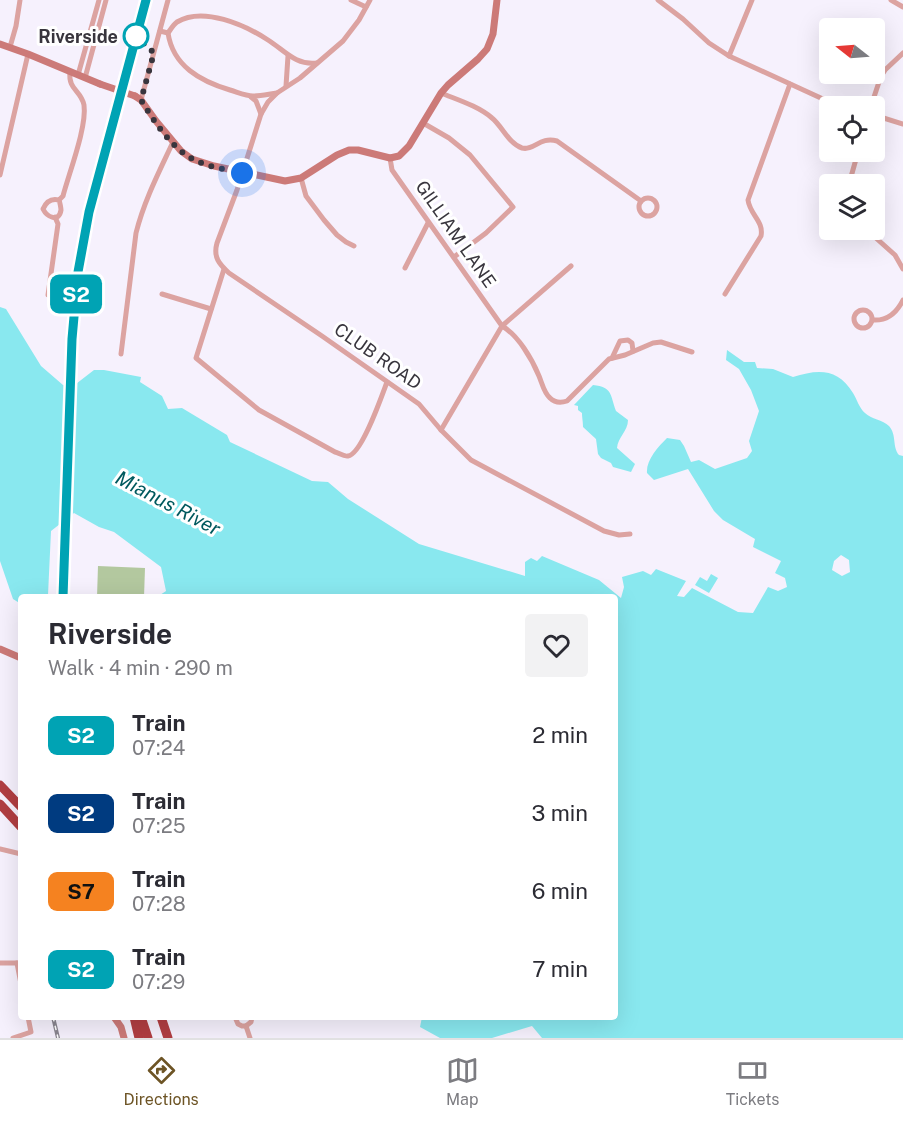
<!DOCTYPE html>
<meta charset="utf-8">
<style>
body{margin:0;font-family:"Public Sans",sans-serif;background:#f2f2f3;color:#2b2b33;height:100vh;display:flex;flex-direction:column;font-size:22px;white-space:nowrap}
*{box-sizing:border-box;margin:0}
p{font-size:20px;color:#7c7c81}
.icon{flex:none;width:33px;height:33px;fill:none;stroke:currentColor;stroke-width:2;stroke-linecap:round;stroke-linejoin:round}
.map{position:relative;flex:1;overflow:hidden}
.side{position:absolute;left:18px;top:594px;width:600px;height:426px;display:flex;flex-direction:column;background:#fff;border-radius:6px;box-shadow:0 6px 24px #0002}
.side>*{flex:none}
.badge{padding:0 12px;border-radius:9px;font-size:21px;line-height:39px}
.needle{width:39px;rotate:287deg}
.fabs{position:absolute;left:819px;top:18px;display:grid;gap:12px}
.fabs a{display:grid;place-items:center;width:66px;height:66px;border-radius:6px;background:#fff;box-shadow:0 6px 24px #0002;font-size:30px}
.you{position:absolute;width:30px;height:30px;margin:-15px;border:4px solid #fff;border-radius:50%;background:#1a73e8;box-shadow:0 0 0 9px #1a73e833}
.map>.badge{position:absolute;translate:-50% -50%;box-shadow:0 0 0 3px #fff}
.round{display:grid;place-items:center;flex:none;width:63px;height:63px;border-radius:6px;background:#f2f2f3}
.summary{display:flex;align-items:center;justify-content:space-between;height:102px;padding:0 30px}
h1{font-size:28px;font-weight:700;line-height:45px}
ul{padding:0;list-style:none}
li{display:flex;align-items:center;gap:18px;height:78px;padding:0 30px}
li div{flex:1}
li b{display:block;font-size:22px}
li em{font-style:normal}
li .badge{min-width:66px;font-weight:700;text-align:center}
.tabs{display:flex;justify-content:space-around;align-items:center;height:84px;border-top:2px solid #e1e1e2;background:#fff;font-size:16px;color:#7c7c81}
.tabs a{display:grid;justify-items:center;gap:3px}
.tabs .on{color:#6d5425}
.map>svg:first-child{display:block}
.green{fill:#b3c89f}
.water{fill:#89e8ef;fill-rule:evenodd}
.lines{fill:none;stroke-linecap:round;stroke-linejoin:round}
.street{stroke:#dca3a1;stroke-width:5}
.secondary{stroke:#cc7a78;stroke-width:7}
.highway{stroke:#b13e42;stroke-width:9}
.rail-casing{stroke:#8a8690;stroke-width:4}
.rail{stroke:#fff;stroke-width:1.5;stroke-dasharray:4.5;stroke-linecap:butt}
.secondary-bridge{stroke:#cc7a78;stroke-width:7}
.line-casing{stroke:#fff;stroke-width:14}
.line{stroke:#00a3b4;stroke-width:9}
.walk{stroke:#38353d;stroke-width:6;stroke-dasharray:0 10.8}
.stop-dot{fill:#fff;stroke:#00a3b4;stroke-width:3}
.labels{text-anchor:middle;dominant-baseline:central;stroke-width:6;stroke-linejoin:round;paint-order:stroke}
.stop-label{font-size:18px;font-weight:bold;fill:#38353d;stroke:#fff;text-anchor:end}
.street-label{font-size:18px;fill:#38353d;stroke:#fff}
.water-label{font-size:20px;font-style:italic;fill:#00595e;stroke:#fff}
</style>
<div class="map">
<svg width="903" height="1038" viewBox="0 0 903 1038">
<rect width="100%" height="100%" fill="#f6f1fd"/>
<polygon class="green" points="98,566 145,568 144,597 97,597"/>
<g class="water">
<path d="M0,307L6,309L41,366L63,385L72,387L94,370H104L141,377L140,382L162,396L168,409L182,408L227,435L230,442L312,481L328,482L348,499L419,544L525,576V562L531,558L537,561L542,556L599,580L621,598L624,587L622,577L643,571L651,575L656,569L686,581L677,596L684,597L692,588L738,612L753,613L768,587L778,591L787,587L785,578L775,573L781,561L753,547L755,539L723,520L714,511L688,469L654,480L647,473C646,460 658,447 667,438L680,440L684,446L691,462L699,460L715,469L747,458L752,451L749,441L759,411L751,390L739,369L726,360L727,350L744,362H755L757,368L773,369L793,377C818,369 838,368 853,393C857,399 859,408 865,413C871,419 883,420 889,426C897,435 892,447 899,455L903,456V1038H542L532,1026L492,1038H440L420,1027L422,1017H615V597H157L166,591L161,567L114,532L99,527L74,513L51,531L48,595L45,597H21V604L13,599L0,561ZM841,555L849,560L850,572L842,576L832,570L834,561Z"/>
<path d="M593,385C613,387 610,395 616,411L628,420C628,431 618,437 617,448L635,464L631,472L613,467L611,463L601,458L598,454L596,439L583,427C583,421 582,418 582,413L578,410V406L574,405Z"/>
<polygon points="711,574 718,578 709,593 695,585 700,577 707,581"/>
</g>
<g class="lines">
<g class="street">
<polyline points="351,0 366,7"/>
<path d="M370,0L359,20L343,41L300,78L277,93L268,102L261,114L237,190L217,243C213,257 219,264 229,273L322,336L419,404L441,430L471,460L604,531L619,535L630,534"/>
<polyline points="658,0 683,19 709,43 729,56 823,99 845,106"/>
<polyline points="891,0 903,7"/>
<path d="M160,31L168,33C171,29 173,25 177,22C203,6 245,25 268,40C284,50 296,66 317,63"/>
<path d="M168,33C173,66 200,81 230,90C237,92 246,96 253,96C261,96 269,94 277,93"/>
<polyline points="10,47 16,26 20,0"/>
<polyline points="729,56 752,0"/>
<polyline points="78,75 99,0"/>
<polyline points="85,78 106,0"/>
<polyline points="286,86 288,56"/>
<path d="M441,93C458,100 478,106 492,118C502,126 509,144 522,148C534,151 540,136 557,141L641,201"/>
<polyline points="251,97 256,101 261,114"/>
<polyline points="141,100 168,0"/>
<polyline points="871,106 881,76 885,70 903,53"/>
<polyline points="874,115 903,124"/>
<polyline points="423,123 449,138 470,155 513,207 486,233 454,257"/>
<polyline points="390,158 392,170 502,326 441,430"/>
<polyline points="0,175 28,54"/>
<polyline points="301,178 306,196 324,220 337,235 346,242 354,246"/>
<polyline points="849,184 858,152"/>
<circle cx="648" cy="207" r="9"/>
<path d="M59,200C51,198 46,202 43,209C47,217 59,223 61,210C61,209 60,202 59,200L63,196C69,173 87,127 84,105C81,90 68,90 70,72"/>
<polyline points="867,230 895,255 903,269"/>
<path d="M571,266L502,326C518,335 532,359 539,376C542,383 544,393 550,398C555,403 561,403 567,401L609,359L625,355L653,343L661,342L692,352"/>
<polyline points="405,268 428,223"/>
<path d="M224,269L196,358L259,410L335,452C339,453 344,457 348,456C362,454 382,395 387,382"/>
<polyline points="162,294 211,309"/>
<path d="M725,294L761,236C764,221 750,215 748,200L790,84"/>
<polyline points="48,295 58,224 55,217"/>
<circle cx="863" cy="319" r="9"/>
<path d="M873,320C887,321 897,312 903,300"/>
<path d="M121,354L136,233C144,201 159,172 173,142"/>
<polyline points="612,358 620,341 628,340 632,343 633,351"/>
<polyline points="0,849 21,854"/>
<polyline points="0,963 21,963"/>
<polyline points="17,963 21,984"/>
<polyline points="235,1017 238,1024 242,1026 246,1026"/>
<polyline points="246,1026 250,1038"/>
<polyline points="246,1026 251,1022 252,1017"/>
<polyline points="13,1038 31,1032 28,1017"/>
</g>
<g class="secondary">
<polyline points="0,44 28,54 100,84"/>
<polyline points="135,96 141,100 156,121 181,151 192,159 214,166 285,181 301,178 337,155 349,150 358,150 390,158 399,156 409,146 441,93 448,85 478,59 487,49 493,34 497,0"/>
<polyline points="0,649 21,658"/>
<polyline points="114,1017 121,1027 124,1038"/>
</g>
<g class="highway">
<polyline points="0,785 21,807"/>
<polyline points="0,804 21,827"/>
<polyline points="134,1017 139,1038"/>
<polyline points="141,1017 148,1038"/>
<polyline points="161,1017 168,1038"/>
</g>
<defs>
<g id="rail">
<polyline points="63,597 73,323 78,271 89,212 146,0"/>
<polyline points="53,1017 58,1038"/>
</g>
</defs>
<use href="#rail" class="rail-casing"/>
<use href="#rail" class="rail"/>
<polyline class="secondary-bridge" points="100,84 135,96"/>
</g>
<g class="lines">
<defs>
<polyline id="line" points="63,597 72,339 78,272 89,212 146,0"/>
</defs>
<use href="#line" class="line-casing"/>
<use href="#line" class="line"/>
<path class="walk" d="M136,36L154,53L141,100C154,121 170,146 191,158C206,167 225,169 242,173"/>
</g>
<circle class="stop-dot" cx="136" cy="36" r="12"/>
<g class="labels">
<g class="stop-label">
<text x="118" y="36">Riverside</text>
</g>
<g class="street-label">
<text transform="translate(456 234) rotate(55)">GILLIAM LANE</text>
<text transform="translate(378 356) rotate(35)">CLUB ROAD</text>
</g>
<g class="water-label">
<text transform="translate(168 503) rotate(28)">Mianus River</text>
</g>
</g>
</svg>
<div class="fabs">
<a><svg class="needle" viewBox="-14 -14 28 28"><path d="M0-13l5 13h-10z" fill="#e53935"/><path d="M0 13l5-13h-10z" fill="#7c7c81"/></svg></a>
<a><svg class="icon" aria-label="locate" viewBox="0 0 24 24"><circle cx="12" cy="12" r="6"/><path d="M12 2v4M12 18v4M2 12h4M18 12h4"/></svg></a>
<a><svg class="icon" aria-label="layers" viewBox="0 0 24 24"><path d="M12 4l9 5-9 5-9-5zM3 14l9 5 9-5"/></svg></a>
</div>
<div class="you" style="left:242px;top:173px"></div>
<b class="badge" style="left:76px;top:294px;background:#00a3b4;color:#fff">S2</b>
<section class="side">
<div class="summary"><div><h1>Riverside</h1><p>Walk · 4 min · 290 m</p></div><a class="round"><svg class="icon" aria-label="heart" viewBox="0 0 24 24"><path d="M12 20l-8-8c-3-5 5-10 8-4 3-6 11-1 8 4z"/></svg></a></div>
<ul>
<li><span class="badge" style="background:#00a3b4;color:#fff">S2</span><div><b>Train</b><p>07:24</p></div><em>2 min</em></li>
<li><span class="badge" style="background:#003b80;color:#fff">S2</span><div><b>Train</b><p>07:25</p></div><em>3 min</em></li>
<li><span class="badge" style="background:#f58220;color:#111">S7</span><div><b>Train</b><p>07:28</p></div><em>6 min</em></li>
<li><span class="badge" style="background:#00a3b4;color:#fff">S2</span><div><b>Train</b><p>07:29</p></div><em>7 min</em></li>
</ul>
</section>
</div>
<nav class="tabs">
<a class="on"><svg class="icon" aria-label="directions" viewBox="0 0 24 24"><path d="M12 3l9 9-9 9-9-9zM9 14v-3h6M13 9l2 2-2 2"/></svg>Directions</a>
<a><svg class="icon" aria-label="map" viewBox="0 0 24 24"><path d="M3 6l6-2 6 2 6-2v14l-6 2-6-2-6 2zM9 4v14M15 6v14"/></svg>Map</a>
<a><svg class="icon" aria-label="tickets" viewBox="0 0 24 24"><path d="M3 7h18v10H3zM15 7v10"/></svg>Tickets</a>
</nav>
